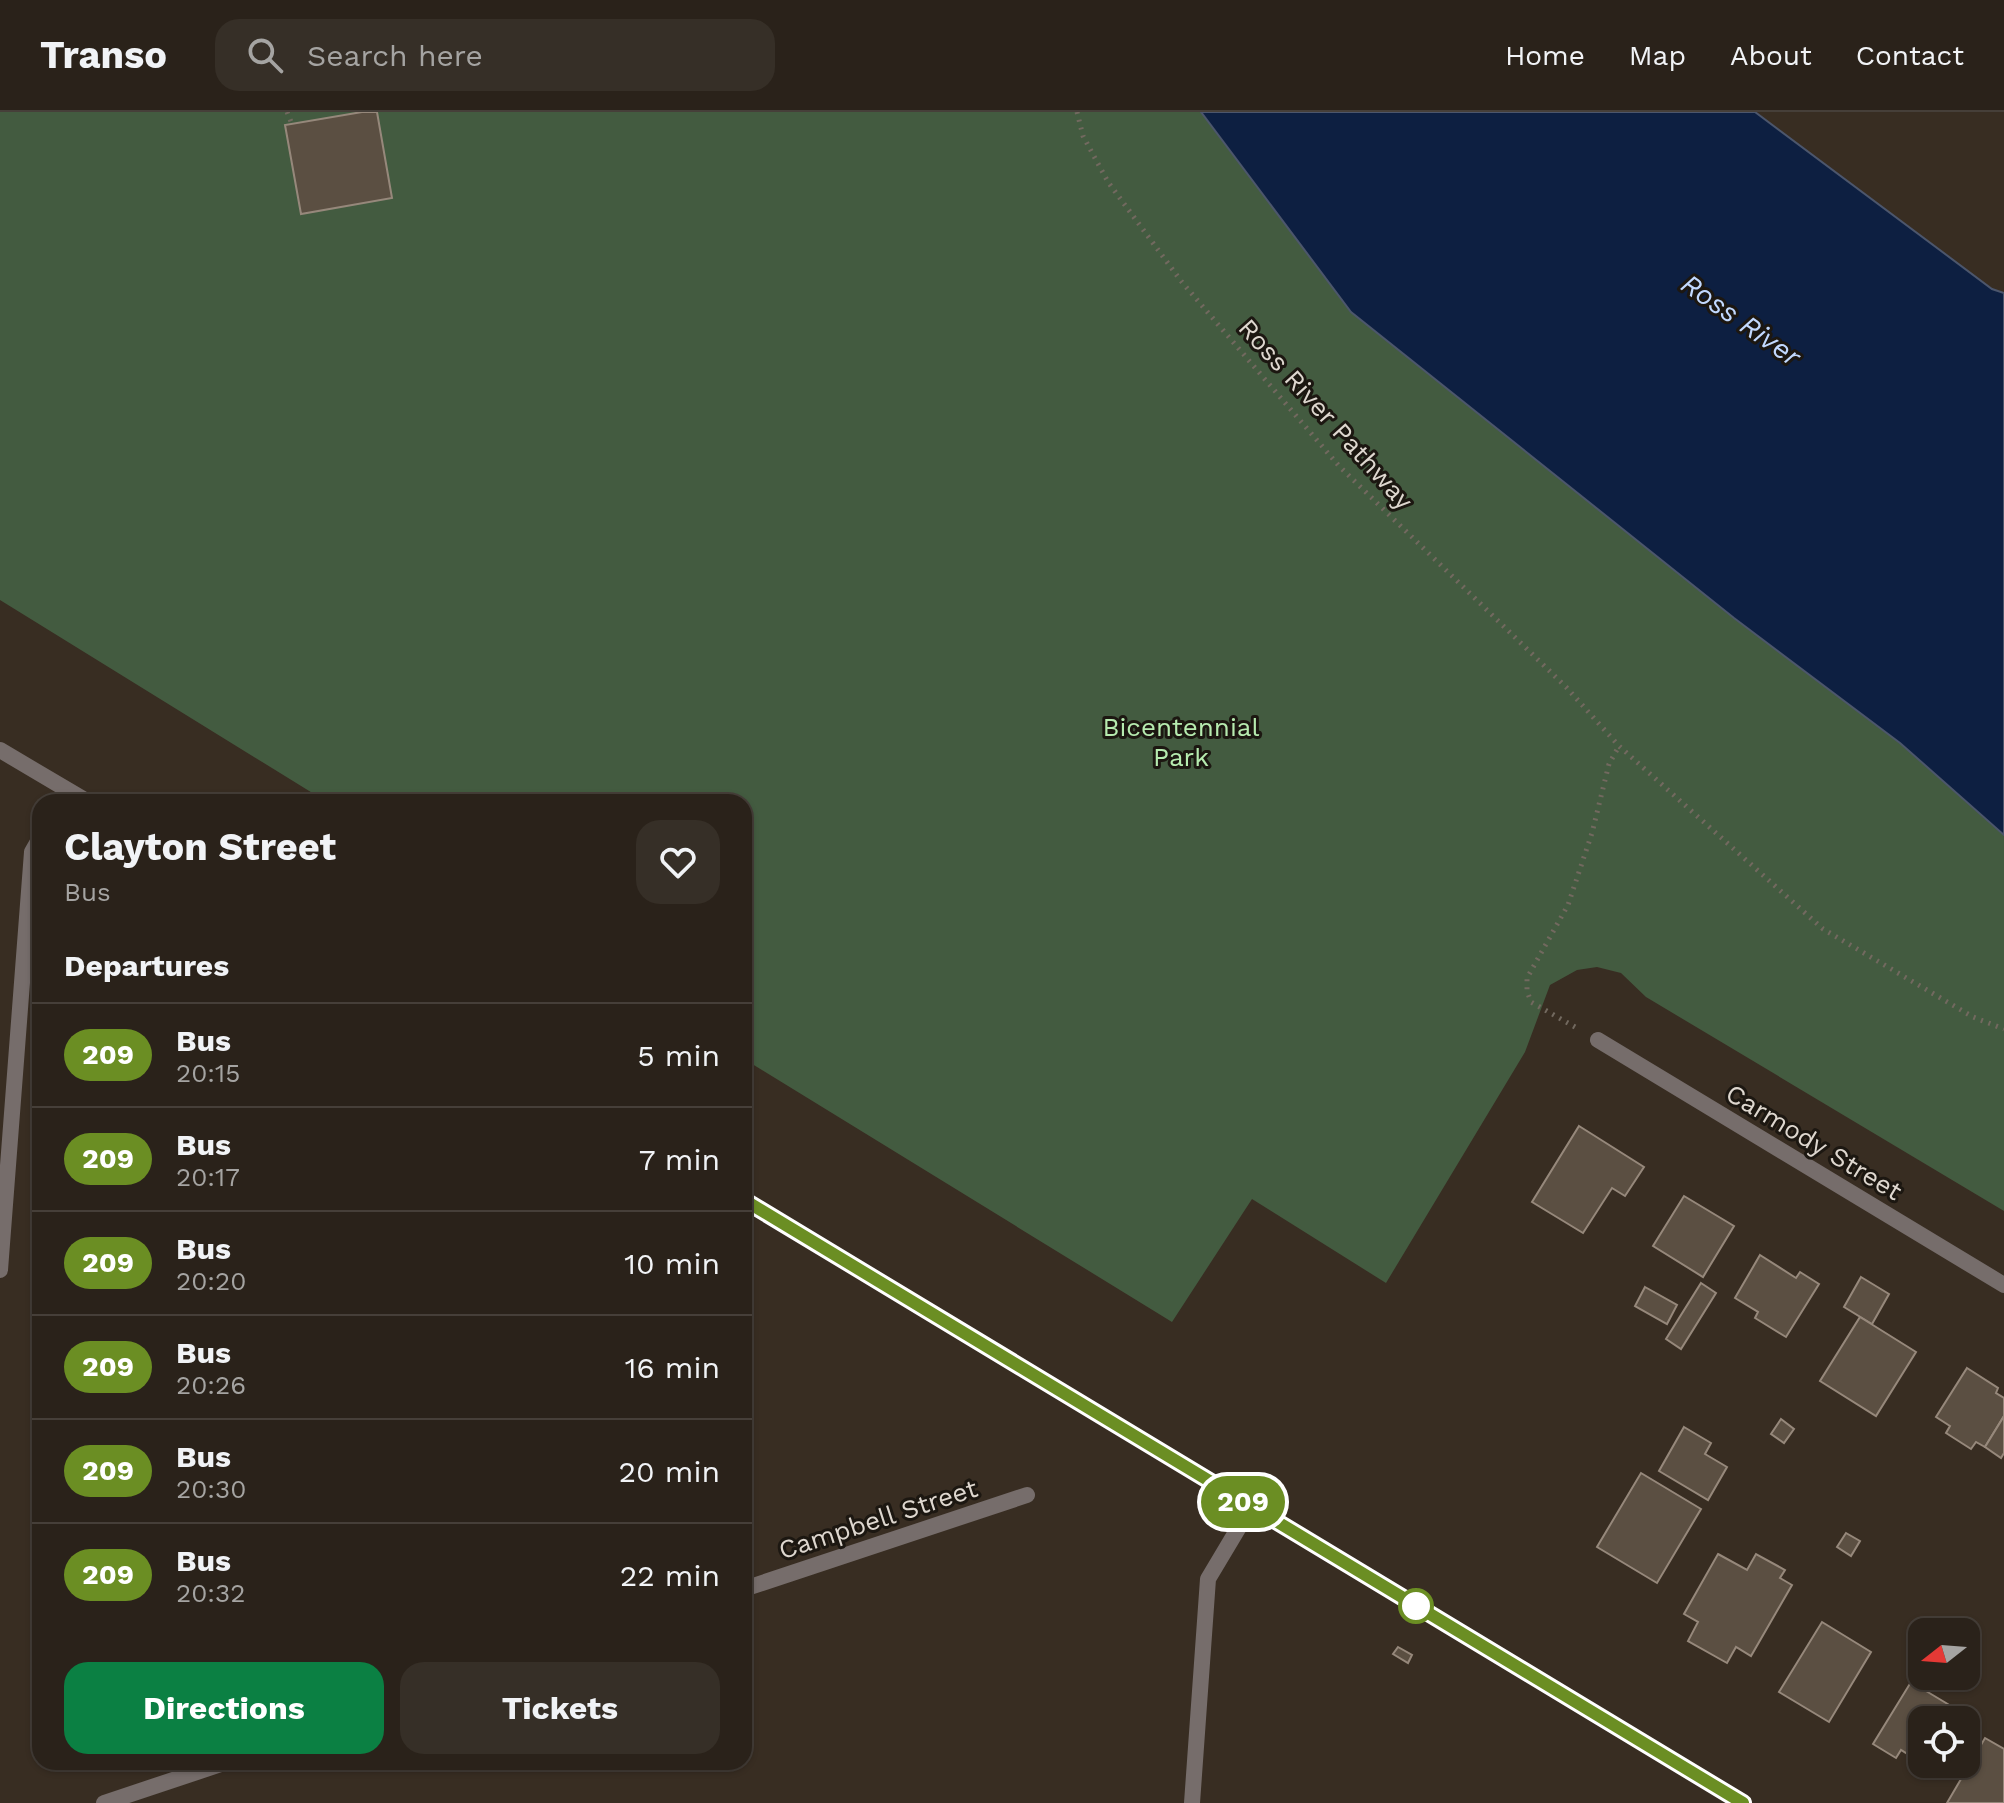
<!DOCTYPE html>
<style>
body{margin:0;font-family:"Work Sans",sans-serif;background:#362f27;color:#f1f3f6;height:100vh;display:flex;flex-direction:column;font-size:30px;white-space:nowrap}
*{box-sizing:border-box;margin:0}
p{font-size:26px;color:#a5a4a2}
.icon{flex:none;width:44px;height:44px;fill:none;stroke:currentColor;stroke-width:2;stroke-linecap:round;stroke-linejoin:round}
.map{position:relative;flex:1;overflow:hidden}
.side{position:absolute;left:32px;top:682px;width:720px;height:976px;display:flex;flex-direction:column;background:#2a221a;border-radius:24px;box-shadow:0 2px 6px #0004,0 0 0 2px #463f39}
.side>*{flex:none}
.badge{padding:0 16px;border-radius:26px;font-size:28px;line-height:52px}
.needle{width:52px;rotate:253deg}
.fabs{position:absolute;left:1908px;top:1506px;display:grid;gap:16px}
.fabs a{display:grid;place-items:center;width:72px;height:72px;border-radius:16px;background:#2a221a;box-shadow:0 2px 6px #0004,0 0 0 2px #463f39;font-size:40px}
.map>.badge{position:absolute;translate:-50% -50%;box-shadow:0 0 0 4px #fff}
h2{padding:0 32px;font-size:30px;line-height:72px}
.round{display:grid;place-items:center;flex:none;width:84px;height:84px;border-radius:24px;background:#362f27}
.headline{display:flex;align-items:center;justify-content:space-between;height:136px;padding:0 32px}
h1{font-size:38px;font-weight:700;line-height:60px}
.action{display:flex;gap:16px;margin-top:auto;padding:16px 32px}
.action a{flex:1;height:92px;border-radius:24px;background:#0b8043;color:#fff;font-size:32px;font-weight:700;line-height:92px;text-align:center}
.action a+a{background:#362f27;color:#f1f3f6}
ul{padding:0;list-style:none}
li{display:flex;align-items:center;gap:24px;height:104px;padding:0 32px;border-top:2px solid #463f39}
li div{flex:1}
li b{display:block;font-size:30px}
li em{font-style:normal}
li .badge{min-width:88px;font-weight:700;text-align:center}
header{display:flex;align-items:center;gap:48px;box-sizing:border-box;height:112px;padding:0 40px;background:#2a221a;border-bottom:2px solid #463f39}
header strong{font-size:38px}
nav{display:flex;gap:44px;margin-inline-start:auto;font-size:28px}
.search{width:560px;height:72px;background:#362f27;display:flex;align-items:center;gap:20px;box-sizing:border-box;padding:0 28px;border-radius:24px;color:#a5a4a2;font-size:30px}
.map>svg:first-child{display:block}
.green{fill:#435b40}
.water{fill:#0d1f41;stroke:#4c566c;stroke-width:2}
.building{fill:#5b4f42;stroke:#96887b;stroke-width:2}
.lines{fill:none;stroke-linecap:round;stroke-linejoin:round}
.path{stroke:#72695f;stroke-width:5;stroke-dasharray:2 6;stroke-linecap:butt}
.minor{stroke:#766d6b;stroke-width:16}
.line-casing{stroke:#fff;stroke-width:18}
.line{stroke:#6b8e23;stroke-width:12}
.stop-dot{fill:#fff;stroke:#6b8e23;stroke-width:4}
.labels{text-anchor:middle;dominant-baseline:central;stroke-width:6;stroke-linejoin:round;paint-order:stroke}
.street-label{font-size:26px;fill:#ded7cf;stroke:#1c1711}
.park-label{font-size:26px;fill:#b6ebaf;stroke:#1c1711}
.water-label{font-size:28px;font-style:italic;fill:#c2d9ff;stroke:#1c1711}
</style>
<header>
<strong>Transo</strong>
<div class="search"><svg class="icon" aria-label="search" viewBox="0 0 24 24"><circle cx="10" cy="10" r="6"/><path d="M15 15l6 6"/></svg>Search here</div>
<nav><a>Home</a><a>Map</a><a>About</a><a>Contact</a></nav>
</header>
<div class="map">
<svg width="2004" height="1691" viewBox="0 0 2004 1691">
<rect width="100%" height="100%" fill="#382d22"/>
<polygon class="green" points="0,0 1201,0 1351,200 1734,506 1900,631 2004,723 2004,1099 1646,885 1621,861 1597,855 1577,858 1550,873 1525,940 1386,1171 1252,1087 1172,1210 744,947 744,690 327,690 0,488"/>
<polygon class="water" points="1201,0 1755,0 1992,177 2004,181 2004,723 1900,631 1734,506 1351,200"/>
<g class="building">
<polygon points="362,0 377,0 392,86 301,102 285,13"/>
<polygon points="1579,1014 1644,1055 1625,1084 1612,1076 1583,1121 1532,1090"/>
<polygon points="1684,1084 1734,1114 1703,1165 1653,1134"/>
<polygon points="1760,1143 1796,1166 1800,1160 1819,1172 1786,1225 1755,1206 1758,1200 1735,1186"/>
<polygon points="1861,1165 1889,1182 1872,1212 1844,1195"/>
<polygon points="1701,1171 1716,1181 1681,1237 1666,1227"/>
<polygon points="1645,1175 1677,1193 1667,1212 1635,1194"/>
<polygon points="1860,1205 1916,1240 1876,1304 1820,1269"/>
<polygon points="1967,1256 1998,1276 1996,1281 2004,1286 2004,1304 1985,1335 1976,1330 1971,1337 1946,1321 1950,1314 1936,1305"/>
<polygon points="2004,1304 2004,1341 2001,1346 1985,1335"/>
<polygon points="1781,1307 1794,1317 1784,1331 1771,1322"/>
<polygon points="1684,1315 1711,1331 1705,1342 1727,1355 1708,1388 1659,1359"/>
<polygon points="1641,1361 1701,1397 1657,1471 1597,1435"/>
<polygon points="1846,1421 1860,1429 1851,1444 1837,1435"/>
<polygon points="1718,1442 1747,1458 1756,1442 1785,1458 1780,1466 1792,1473 1751,1544 1736,1535 1727,1551 1688,1529 1698,1510 1684,1502"/>
<polygon points="1822,1510 1871,1540 1829,1610 1779,1580"/>
<polygon points="1398,1535 1412,1543 1408,1551 1393,1542"/>
<polygon points="1911,1570 1951,1594 1942,1608 1922,1608 1922,1640 1917,1648 1901,1638 1896,1646 1873,1632"/>
<polygon points="1985,1626 2004,1637 2004,1691 1947,1691"/>
</g>
<g class="lines">
<g class="path">
<polyline points="287,0 292,12"/>
<polyline points="1077,0 1083,24 1108,70 1181,169 1339,354 1566,575 1619,634 1823,817 1973,905 2004,917"/>
<polyline points="1575,915 1531,890 1527,879 1527,866 1568,793 1592,721 1609,652 1619,634"/>
</g>
<g class="minor">
<polyline points="0,638 88,690"/>
<polyline points="1598,928 2004,1173"/>
<polyline points="744,1088 1743,1691"/>
<polyline points="0,1158 32,740 40,726"/>
<polyline points="744,1477 1027,1383"/>
<polyline points="104,1691 227,1650"/>
<polyline points="1192,1691 1208,1467 1251,1395"/>
</g>
</g>
<g class="lines">
<defs>
<polyline id="line" points="744,1088 1743,1691"/>
</defs>
<use href="#line" class="line-casing"/>
<use href="#line" class="line"/>
</g>
<circle class="stop-dot" cx="1416" cy="1494" r="16"/>
<g class="labels">
<g class="street-label">
<text transform="translate(1326 302) rotate(48)">Ross River Pathway</text>
<text transform="translate(1814 1030) rotate(31)">Carmody Street</text>
<text transform="translate(878 1407) rotate(-18)">Campbell Street</text>
</g>
<g class="park-label">
<text x="1181" y="615">Bicentennial<tspan x="1181" dy="30">Park</tspan></text>
</g>
<g class="water-label">
<text transform="translate(1741 208) rotate(35)">Ross River</text>
</g>
</g>
</svg>
<div class="fabs">
<a><svg class="needle" viewBox="-14 -14 28 28"><path d="M0-13l5 13h-10z" fill="#e53935"/><path d="M0 13l5-13h-10z" fill="#a5a4a2"/></svg></a>
<a><svg class="icon" aria-label="locate" viewBox="0 0 24 24"><circle cx="12" cy="12" r="6"/><path d="M12 2v4M12 18v4M2 12h4M18 12h4"/></svg></a>
</div>
<b class="badge" style="left:1243px;top:1390px;background:#6b8e23;color:#fff">209</b>
<section class="side">
<div class="headline"><div><h1>Clayton Street</h1><p>Bus</p></div><a class="round"><svg class="icon" aria-label="heart" viewBox="0 0 24 24"><path d="M12 20l-8-8c-3-5 5-10 8-4 3-6 11-1 8 4z"/></svg></a></div>
<h2>Departures</h2>
<ul>
<li><span class="badge" style="background:#6b8e23;color:#fff">209</span><div><b>Bus</b><p>20:15</p></div><em>5 min</em></li>
<li><span class="badge" style="background:#6b8e23;color:#fff">209</span><div><b>Bus</b><p>20:17</p></div><em>7 min</em></li>
<li><span class="badge" style="background:#6b8e23;color:#fff">209</span><div><b>Bus</b><p>20:20</p></div><em>10 min</em></li>
<li><span class="badge" style="background:#6b8e23;color:#fff">209</span><div><b>Bus</b><p>20:26</p></div><em>16 min</em></li>
<li><span class="badge" style="background:#6b8e23;color:#fff">209</span><div><b>Bus</b><p>20:30</p></div><em>20 min</em></li>
<li><span class="badge" style="background:#6b8e23;color:#fff">209</span><div><b>Bus</b><p>20:32</p></div><em>22 min</em></li>
</ul>
<div class="action"><a>Directions</a><a>Tickets</a></div>
</section>
</div>
